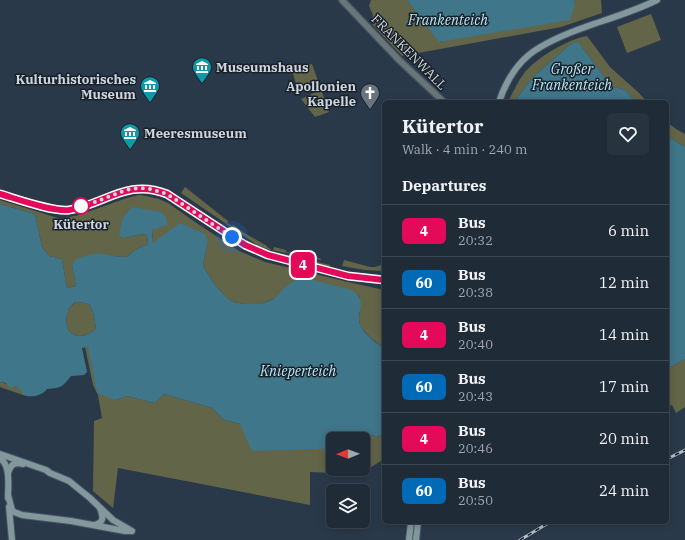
<!DOCTYPE html>
<meta charset="utf-8">
<style>
body{margin:0;font-family:"IBM Plex Serif",serif;background:#283340;color:#f1f3f6;height:100vh;display:flex;flex-direction:column;font-size:15px;white-space:nowrap}
*{box-sizing:border-box;margin:0}
p{font-size:13px;color:#a2a7ae}
.icon{flex:none;width:22px;height:22px;fill:none;stroke:currentColor;stroke-width:2;stroke-linecap:round;stroke-linejoin:round}
.map{position:relative;flex:1;overflow:hidden}
.panel{position:absolute;left:382px;top:100px;width:287px;height:424px;display:flex;flex-direction:column;background:#202b38;border-radius:6px;box-shadow:0 2px 10px #0003,0 0 0 1px #3d4753}
.panel>*{flex:none}
.badge{padding:0 8px;border-radius:6px;font-size:14px;line-height:26px}
.needle{width:26px;rotate:269deg}
.fabs{position:absolute;left:326px;top:432px;display:grid;gap:8px}
.fabs a{display:grid;place-items:center;width:44px;height:44px;border-radius:6px;background:#202b38;box-shadow:0 2px 10px #0003,0 0 0 1px #3d4753;font-size:20px}
.you{position:absolute;width:20px;height:20px;margin:-10px;border:3px solid #fff;border-radius:50%;background:#1a73e8;box-shadow:0 0 0 6px #1a73e833}
.map>.badge{position:absolute;translate:-50% -50%;box-shadow:0 0 0 2px #fff}
h2{padding:0 20px;font-size:15px;line-height:36px}
.round{display:grid;place-items:center;flex:none;width:42px;height:42px;border-radius:6px;background:#283340}
.overview{display:flex;align-items:center;justify-content:space-between;height:68px;padding:0 20px}
h1{font-size:19px;font-weight:800;line-height:30px}
ul{padding:0;list-style:none}
li{display:flex;align-items:center;gap:12px;height:52px;padding:0 20px;border-top:1px solid #3d4753}
li div{flex:1}
li b{display:block;font-size:15px}
li em{font-style:normal}
li .badge{min-width:44px;font-weight:700;text-align:center}
.map>svg:first-child{display:block}
.green{fill:#636549}
.water{fill:#3f7689;fill-rule:evenodd}
.lines{fill:none;stroke-linecap:round;stroke-linejoin:round}
.tertiary-casing{stroke:#475565;stroke-width:8}
.secondary-casing{stroke:#475565;stroke-width:8}
.tertiary{stroke:#687678;stroke-width:5.5}
.secondary{stroke:#83989c;stroke-width:6}
.rail-casing{stroke:#b5bfcb;stroke-width:3}
.rail{stroke:#192027;stroke-width:1.5;stroke-dasharray:4.5;stroke-linecap:butt}
.line-casing{stroke:#fff;stroke-width:9}
.line{stroke:#e30b59;stroke-width:6}
.walk{stroke:#ccd5e0;stroke-width:4;stroke-dasharray:0 7.2}
.stop-dot{fill:#fff;stroke:#e30b59;stroke-width:2}
.labels{text-anchor:middle;dominant-baseline:central;stroke-width:3;stroke-linejoin:round;paint-order:stroke}
.street-label{font-size:13px;fill:#ccd5e0;stroke:#192027}
.poi-label{font-size:13px;font-weight:bold;fill:#ccd5e0;stroke:#192027;text-anchor:start}
.stop-label{font-size:13px;font-weight:bold;fill:#ccd5e0;stroke:#192027}
.water-label{font-size:14px;font-style:italic;fill:#b3e5f8;stroke:#192027}
</style>
<div class="map">
<svg width="685" height="540" viewBox="0 0 685 540">
<rect width="100%" height="100%" fill="#2a394a"/>
<g class="green">
<polygon points="371,0 407,0 440,42 575,4 574,0 601,0 602,13 561,27 402,56 372,24 373,15 369,6"/>
<polygon points="651,14 661,40 627,53 617,27"/>
<path d="M587,36L610,67L639,93L647,102H636L625,90L611,86L579,43H572L533,77L514,102H508C513,92 518,81 525,72C538,57 568,39 587,36Z"/>
<polygon points="312,64 329,112 315,117 301,99 314,93 312,84 297,87 291,67"/>
<polygon points="667,122 676,129 685,134 685,147 667,136"/>
<polygon points="185,187 228,221 227,223 232,226 233,225 246,234 267,246 267,247 271,249 271,250 273,250 274,247 286,250 286,252 291,253 293,251 297,254 312,258 313,256 321,259 321,260 267,249 257,245 181,193"/>
<path d="M139,195L146,196L159,199L168,203L195,222L239,251L265,262L348,282L384,290V348C376,342 360,331 359,320C359,310 363,303 358,295L274,299L260,304H245L233,302L226,297L215,285L203,266L204,259L208,242L153,243L152,230L167,217L125,238L141,234L147,235L148,244L135,250L127,257L113,256L72,265L76,286L67,288L62,259L49,256L42,247L35,214L0,204V200L61,219L79,215L127,198Z"/>
<polygon points="247,240 256,246 267,250 330,265 330,267 267,251 245,243"/>
<polygon points="344,260 370,267 375,267 384,264 384,271 365,270 342,266"/>
<path d="M75,302L85,303L90,305L93,312L96,328C91,335 79,339 71,333C64,328 66,313 70,307C72,305 74,304 75,302Z"/>
<polygon points="85,347 88,347 116,400 127,396 155,403 164,394 212,408 224,420 240,424 322,449 333,448 333,469 363,469 363,441 372,435 376,437 384,434 384,459 360,474 310,472 310,505 118,468 113,508 93,491 94,421 102,418 98,395 93,385"/>
<polygon points="685,359 685,407 676,413 672,405 667,407 667,369"/>
<polygon points="0,382 15,386 24,392 23,395 0,387"/>
</g>
<g class="water">
<polygon points="407,0 574,0 575,4 570,20 439,42"/>
<polygon points="572,43 579,43 611,86 625,90 636,102 514,102 533,77"/>
<polygon points="667,136 685,147 685,359 667,369"/>
<path d="M0,204L35,214L42,247L49,256L62,259L67,288L76,286L72,265L76,259L97,253L113,256L127,257L135,250L148,244L147,235L141,234L125,238L119,236L122,219L132,207L160,212L166,217L167,225L152,230L153,243L180,223L205,234L208,242L204,259L203,266L215,285L226,297L233,302L245,304H260L269,301L274,299L284,288L300,277L352,290C370,304 355,310 360,324C364,334 375,342 384,348V434L376,437L372,435L363,441V439H333V448L322,449L252,451L240,424L224,420L212,408L164,394L155,403L127,396L116,400L97,393L88,347L82,348L87,372L84,375L71,376C62,387 62,388 47,389C42,396 31,398 23,395V392L15,386L10,388L6,383L0,382ZM75,302L85,303L90,305L93,312L96,328C91,335 79,339 71,333C64,328 66,313 70,307C72,305 73,304 75,302Z"/>
</g>
<g class="lines">
<defs>
<g id="tertiary">
<polyline points="342,0 399,60 444,102"/>
<path d="M0,194C16,199 53,212 69,210C105,203 128,178 167,194L245,245L268,255L348,276L384,280"/>
</g>
<g id="secondary">
<path d="M499,102C505,84 515,66 530,54C547,41 568,33 588,26C611,18 635,11 657,0"/>
<polyline points="0,454 46,470 50,473 69,481 90,498 113,520 132,531"/>
<path d="M0,458C11,466 8,485 8,498"/>
<path d="M8,473C11,464 14,462 23,464"/>
<polyline points="8,495 12,510 14,512 22,515 71,521 125,531 130,531"/>
<polyline points="9,507 12,540"/>
<path d="M94,525C105,523 103,516 100,508"/>
<polyline points="409,540 411,522"/>
<polyline points="416,540 418,522"/>
</g>
</defs>
<use href="#tertiary" class="tertiary-casing"/>
<use href="#secondary" class="secondary-casing"/>
<use href="#tertiary" class="tertiary"/>
<use href="#secondary" class="secondary"/>
<defs>
<g id="rail">
<polyline points="667,459 685,450"/>
<polyline points="520,540 550,522"/>
</g>
</defs>
<use href="#rail" class="rail-casing"/>
<use href="#rail" class="rail"/>
</g>
<g class="lines">
<defs>
<path id="line" d="M0,194C17,199 53,212 69,210C106,204 127,178 167,194L245,245L268,255L348,276L384,280"/>
</defs>
<use href="#line" class="line-casing"/>
<use href="#line" class="line"/>
<polyline class="walk" points="81,206 95,202 126,190 139,188 150,189 167,194 232,237"/>
</g>
<defs>
<symbol id="museum-pin" viewBox="-11 -11 22 30"><path d="M0 17L-7.5 6A9.5 9.5 0 1 1 7.5 6Z" fill="#0f9aa8" stroke="#192027"/><path d="M0-6L6-3V-2H-6V-3ZM-5-1h2V3h-2ZM-1-1h2V3h-2ZM3-1h2V3H3ZM-6 4H6V6H-6Z" fill="#fff"/></symbol>
<symbol id="church-pin" viewBox="-11 -11 22 30"><path d="M0 17L-7.5 6A9.5 9.5 0 1 1 7.5 6Z" fill="#6b7280" stroke="#192027"/><path d="M-1.2-6h2.4v3.5h3.3v2.4h-3.3V6h-2.4V-.1h-3.3v-2.4h3.3Z" fill="#fff"/></symbol>
</defs>
<g fill-rule="evenodd">
<use href="#museum-pin" x="191" y="56" width="22" height="30"/>
<use href="#museum-pin" x="139" y="75" width="22" height="30"/>
<use href="#church-pin" x="359" y="82" width="22" height="30"/>
<use href="#museum-pin" x="119" y="122" width="22" height="30"/>
</g>
<circle class="stop-dot" cx="81" cy="206" r="8"/>
<g class="labels">
<g class="street-label">
<text transform="translate(409 52) rotate(45)">FRANKENWALL</text>
</g>
<g class="poi-label">
<text x="216" y="67">Museumshaus</text>
<text x="136" y="79" text-anchor="end">Kulturhistorisches<tspan x="136" dy="15">Museum</tspan></text>
<text x="356" y="86" text-anchor="end">Apollonien<tspan x="356" dy="15">Kapelle</tspan></text>
<text x="144" y="133">Meeresmuseum</text>
</g>
<g class="stop-label">
<text x="81" y="224">Kütertor</text>
</g>
<g class="water-label">
<text x="448" y="20">Frankenteich</text>
<text x="572" y="69">Großer<tspan x="572" dy="16">Frankenteich</tspan></text>
<text x="298" y="371">Knieperteich</text>
</g>
</g>
</svg>
<div class="fabs">
<a><svg class="needle" viewBox="-14 -14 28 28"><path d="M0-13l5 13h-10z" fill="#e53935"/><path d="M0 13l5-13h-10z" fill="#a2a7ae"/></svg></a>
<a><svg class="icon" aria-label="layers" viewBox="0 0 24 24"><path d="M12 4l9 5-9 5-9-5zM3 14l9 5 9-5"/></svg></a>
</div>
<div class="you" style="left:232px;top:237px"></div>
<b class="badge" style="left:303px;top:265px;background:#e30b59;color:#fff">4</b>
<section class="panel">
<div class="overview"><div><h1>Kütertor</h1><p>Walk · 4 min · 240 m</p></div><a class="round"><svg class="icon" aria-label="heart" viewBox="0 0 24 24"><path d="M12 20l-8-8c-3-5 5-10 8-4 3-6 11-1 8 4z"/></svg></a></div>
<h2>Departures</h2>
<ul>
<li><span class="badge" style="background:#e30b59;color:#fff">4</span><div><b>Bus</b><p>20:32</p></div><em>6 min</em></li>
<li><span class="badge" style="background:#006ab7;color:#fff">60</span><div><b>Bus</b><p>20:38</p></div><em>12 min</em></li>
<li><span class="badge" style="background:#e30b59;color:#fff">4</span><div><b>Bus</b><p>20:40</p></div><em>14 min</em></li>
<li><span class="badge" style="background:#006ab7;color:#fff">60</span><div><b>Bus</b><p>20:43</p></div><em>17 min</em></li>
<li><span class="badge" style="background:#e30b59;color:#fff">4</span><div><b>Bus</b><p>20:46</p></div><em>20 min</em></li>
<li><span class="badge" style="background:#006ab7;color:#fff">60</span><div><b>Bus</b><p>20:50</p></div><em>24 min</em></li>
</ul>
</section>
</div>
